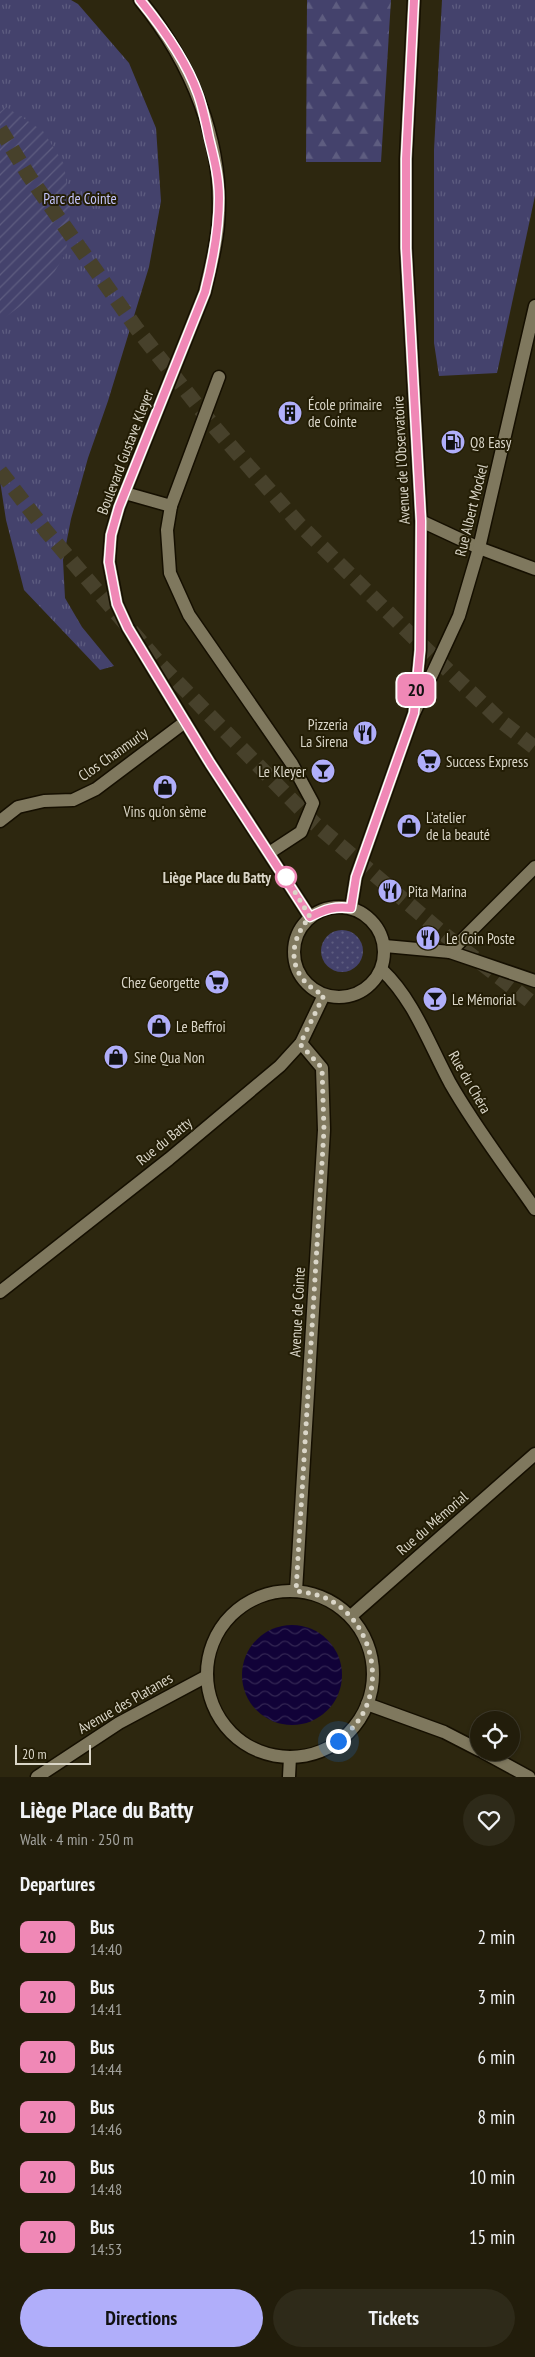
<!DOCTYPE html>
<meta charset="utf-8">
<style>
body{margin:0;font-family:"PT Sans Narrow",sans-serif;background:#2e2a19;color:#f1f3f6;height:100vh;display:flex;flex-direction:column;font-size:19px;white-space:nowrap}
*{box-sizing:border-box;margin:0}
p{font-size:16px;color:#a2a29d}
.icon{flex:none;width:28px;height:28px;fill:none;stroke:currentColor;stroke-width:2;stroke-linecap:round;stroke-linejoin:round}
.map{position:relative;height:1777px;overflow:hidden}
.sheet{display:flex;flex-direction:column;background:#221d0b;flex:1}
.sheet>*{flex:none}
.badge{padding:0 10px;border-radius:8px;font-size:18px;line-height:32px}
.controls{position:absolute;left:470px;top:1711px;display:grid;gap:10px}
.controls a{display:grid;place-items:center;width:50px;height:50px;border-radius:50%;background:#221d0b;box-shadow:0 1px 4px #0004,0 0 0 1px #3f3b2c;font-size:25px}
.scale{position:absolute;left:15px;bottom:12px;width:76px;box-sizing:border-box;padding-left:5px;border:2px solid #dad6c8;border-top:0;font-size:14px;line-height:18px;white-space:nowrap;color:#dad6c8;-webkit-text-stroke:4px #231d05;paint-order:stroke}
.you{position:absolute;width:25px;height:25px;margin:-12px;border:4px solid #fff;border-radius:50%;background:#1a73e8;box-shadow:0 0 0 8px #1a73e833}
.map>.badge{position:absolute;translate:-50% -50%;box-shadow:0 0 0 2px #fff}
h2{padding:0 20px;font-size:19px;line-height:45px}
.round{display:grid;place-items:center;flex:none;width:52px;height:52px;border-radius:26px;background:#2e2a19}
.overview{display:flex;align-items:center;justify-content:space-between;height:85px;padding:0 20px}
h1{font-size:24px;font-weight:800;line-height:38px}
.button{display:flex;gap:10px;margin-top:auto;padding:10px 20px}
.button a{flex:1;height:58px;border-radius:30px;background:#b0aefa;color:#111;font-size:20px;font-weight:800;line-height:58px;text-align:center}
.button a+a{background:#2e2a19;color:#f1f3f6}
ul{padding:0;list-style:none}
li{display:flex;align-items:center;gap:15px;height:60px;padding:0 20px}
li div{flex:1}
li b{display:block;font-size:19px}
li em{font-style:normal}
li .badge{min-width:55px;font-weight:700;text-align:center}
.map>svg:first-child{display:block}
.grass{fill:url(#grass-dots)}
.forest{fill:url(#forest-firs)}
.park{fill:url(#park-tufts)}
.garden{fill:url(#garden-furrows)}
.water{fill:url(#water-waves)}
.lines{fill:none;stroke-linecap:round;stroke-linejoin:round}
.highway-tunnel{stroke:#47412b;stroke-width:15;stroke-dasharray:15 8;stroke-linecap:butt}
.street-casing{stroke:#150f00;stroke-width:15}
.secondary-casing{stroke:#150f00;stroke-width:15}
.street{stroke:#7f785e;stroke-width:12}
.secondary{stroke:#7f785e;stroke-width:12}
.line-casing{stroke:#fff;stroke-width:11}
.line{stroke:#f088b6;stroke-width:8}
.walk{stroke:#dad6c8;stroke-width:5;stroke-dasharray:0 9}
.stop-dot{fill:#fff;stroke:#f088b6;stroke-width:2.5}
.labels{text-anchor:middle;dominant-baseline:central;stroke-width:4;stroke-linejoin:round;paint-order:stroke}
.park-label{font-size:15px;fill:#c2c2f8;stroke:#231d05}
.poi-label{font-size:15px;fill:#dad6c8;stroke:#231d05;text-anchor:start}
.street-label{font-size:15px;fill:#dad6c8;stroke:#231d05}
.stop-label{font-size:15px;font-weight:bold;fill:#dad6c8;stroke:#231d05;text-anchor:end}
</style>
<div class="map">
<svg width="535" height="1777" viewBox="0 0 535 1777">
<defs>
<pattern id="grass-dots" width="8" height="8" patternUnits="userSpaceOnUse" patternTransform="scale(1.25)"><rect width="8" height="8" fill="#44426c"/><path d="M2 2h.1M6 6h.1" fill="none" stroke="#5e5d80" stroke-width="1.8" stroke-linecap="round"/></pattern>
<pattern id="forest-firs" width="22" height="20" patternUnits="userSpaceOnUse" patternTransform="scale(1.25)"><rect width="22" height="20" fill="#44426c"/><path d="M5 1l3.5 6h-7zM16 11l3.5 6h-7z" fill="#5e5d80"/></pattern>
<pattern id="park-tufts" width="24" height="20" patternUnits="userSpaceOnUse" patternTransform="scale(1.25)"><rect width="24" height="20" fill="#44426c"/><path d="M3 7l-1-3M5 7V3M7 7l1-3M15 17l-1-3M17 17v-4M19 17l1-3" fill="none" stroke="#5e5d80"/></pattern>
<pattern id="garden-furrows" width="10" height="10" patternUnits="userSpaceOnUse" patternTransform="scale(1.25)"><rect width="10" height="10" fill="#44426c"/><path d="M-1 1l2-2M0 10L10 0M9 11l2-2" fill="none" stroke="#5e5d80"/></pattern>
<pattern id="water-waves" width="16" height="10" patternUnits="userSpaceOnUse" patternTransform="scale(1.25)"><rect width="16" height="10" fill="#110238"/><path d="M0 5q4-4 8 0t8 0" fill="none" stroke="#332653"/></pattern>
</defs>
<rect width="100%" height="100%" fill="#2d270f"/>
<circle class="grass" cx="342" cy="951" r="21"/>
<polygon class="forest" points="307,0 391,0 381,162 306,162"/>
<g class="park">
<polygon points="0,0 71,0 78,4 129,63 156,128 161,201 149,267 108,401 88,458 71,519 63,560 65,598 82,627 114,666 100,670 24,590 6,520 0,481"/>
<polygon points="442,0 535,0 535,196 497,373 439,376 434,343 434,150"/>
</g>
<polygon class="garden" points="6,107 43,131 64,164 70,210 66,253 44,289 0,321 0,112"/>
<circle class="water" cx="292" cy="1675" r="50"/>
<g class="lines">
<g class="highway-tunnel">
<polyline points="0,129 29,176 137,329 216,429 299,524 405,629 502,722 535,748"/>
<polyline points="0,471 46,531 160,664 314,823 445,935 535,1005"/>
</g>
<defs>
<g id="street">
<polyline points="219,377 171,506 167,530 170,573 189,615 292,764 313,803 301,832 269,853"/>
<polyline points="125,493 171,506"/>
<polyline points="421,521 479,548 535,569"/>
<polyline points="415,711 459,616 479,548 535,306"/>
<polyline points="0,821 18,807 44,801 73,800 96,789 185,722"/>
<polyline points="385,946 450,952 535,981"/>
<polyline points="450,952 535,867"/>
<path d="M382,970C414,1000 429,1044 450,1083C475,1127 506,1167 535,1209"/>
<polyline points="0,1292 169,1159 280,1066 301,1043 324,995"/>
<polyline points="296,1591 324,1130 322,1068 301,1043"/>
<circle cx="290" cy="1674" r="83"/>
<polyline points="351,1616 535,1454"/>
<polyline points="367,1704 444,1732 479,1750"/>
<polyline points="483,1752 529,1777"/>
<polyline points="37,1777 119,1723 207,1676"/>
<polyline points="289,1777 290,1757"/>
</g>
<g id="secondary">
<path d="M140,0C191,62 225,143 218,225C216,248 210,270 205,292L119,507L111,535L109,562L117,604L128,628L210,763L310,917"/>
<circle cx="339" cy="952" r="45"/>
<polyline points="351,908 356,877 414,713 420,650 421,521 406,248 406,159 414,0"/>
</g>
</defs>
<use href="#street" class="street-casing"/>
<use href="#secondary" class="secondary-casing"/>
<use href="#street" class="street"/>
<use href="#secondary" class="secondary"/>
</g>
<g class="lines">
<defs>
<path id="line" d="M140,0C162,27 186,60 198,94C203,108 206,123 209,138C214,158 219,177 219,198C219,230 213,261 205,292L119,507L111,535L109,562L117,604L128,628L210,763L310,917C325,909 335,906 351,908L356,877L414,713L420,650L421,521L406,248V159L414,0"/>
</defs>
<use href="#line" class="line-casing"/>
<use href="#line" class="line"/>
<path class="walk" d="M286,877L310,917C285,945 289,979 324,995L300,1044L322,1068L324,1130L296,1591C309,1593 322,1595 333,1602C374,1627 386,1688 355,1725C350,1731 344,1736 338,1741"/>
</g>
<defs>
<symbol id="building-disc" viewBox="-11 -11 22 22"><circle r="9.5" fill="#b0aefa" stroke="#231d05"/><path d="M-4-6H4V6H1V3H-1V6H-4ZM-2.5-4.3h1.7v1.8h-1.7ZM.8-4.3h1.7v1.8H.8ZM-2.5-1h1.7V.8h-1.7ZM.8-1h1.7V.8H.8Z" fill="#111"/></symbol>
<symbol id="fuel-disc" viewBox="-11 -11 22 22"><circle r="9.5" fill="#b0aefa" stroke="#231d05"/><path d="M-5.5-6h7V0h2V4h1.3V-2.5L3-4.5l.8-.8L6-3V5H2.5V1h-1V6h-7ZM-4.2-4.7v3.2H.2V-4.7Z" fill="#111"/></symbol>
<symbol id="restaurant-disc" viewBox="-11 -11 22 22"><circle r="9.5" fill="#b0aefa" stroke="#231d05"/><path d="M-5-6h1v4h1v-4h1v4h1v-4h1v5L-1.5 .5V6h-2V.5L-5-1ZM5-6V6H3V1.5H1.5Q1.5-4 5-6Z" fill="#111"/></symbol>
<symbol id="supermarket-disc" viewBox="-11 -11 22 22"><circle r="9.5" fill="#b0aefa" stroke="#231d05"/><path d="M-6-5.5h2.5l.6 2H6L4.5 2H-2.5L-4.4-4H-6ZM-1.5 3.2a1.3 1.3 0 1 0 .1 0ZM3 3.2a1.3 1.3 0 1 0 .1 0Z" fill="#111"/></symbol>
<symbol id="bar-disc" viewBox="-11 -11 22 22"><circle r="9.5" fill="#b0aefa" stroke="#231d05"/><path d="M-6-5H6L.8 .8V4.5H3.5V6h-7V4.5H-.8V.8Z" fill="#111"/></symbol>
<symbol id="shop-disc" viewBox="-11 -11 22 22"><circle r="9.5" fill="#b0aefa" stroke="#231d05"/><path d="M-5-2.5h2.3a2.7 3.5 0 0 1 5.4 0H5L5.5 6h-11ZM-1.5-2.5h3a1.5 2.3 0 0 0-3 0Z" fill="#111"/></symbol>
</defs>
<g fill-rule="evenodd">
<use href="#building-disc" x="276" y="399" width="28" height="28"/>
<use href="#fuel-disc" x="439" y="428" width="28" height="28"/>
<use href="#restaurant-disc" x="351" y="719" width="28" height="28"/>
<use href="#supermarket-disc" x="415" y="747" width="28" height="28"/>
<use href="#bar-disc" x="309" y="757" width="28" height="28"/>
<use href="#shop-disc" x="151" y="773" width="28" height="28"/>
<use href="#shop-disc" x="395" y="812" width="28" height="28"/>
<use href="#restaurant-disc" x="376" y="877" width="28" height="28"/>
<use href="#restaurant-disc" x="414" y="924" width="28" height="28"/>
<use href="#supermarket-disc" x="203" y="968" width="28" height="28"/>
<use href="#bar-disc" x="421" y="985" width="28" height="28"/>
<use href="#shop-disc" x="145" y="1012" width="28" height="28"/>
<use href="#shop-disc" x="102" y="1043" width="28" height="28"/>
</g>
<circle class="stop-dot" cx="286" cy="877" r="10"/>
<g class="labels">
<g class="park-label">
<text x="80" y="198">Parc de Cointe</text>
</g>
<g class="poi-label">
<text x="308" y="404">École primaire<tspan x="308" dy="17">de Cointe</tspan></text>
<text x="470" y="442">Q8 Easy</text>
<text x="348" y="724" text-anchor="end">Pizzeria<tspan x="348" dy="17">La Sirena</tspan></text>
<text x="446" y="761">Success Express</text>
<text x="306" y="771" text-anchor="end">Le Kleyer</text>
<text x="165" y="811" text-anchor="middle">Vins qu'on sème</text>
<text x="426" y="817">L'atelier<tspan x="426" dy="17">de la beauté</tspan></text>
<text x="408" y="891">Pita Marina</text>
<text x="446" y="938">Le Coin Poste</text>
<text x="200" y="982" text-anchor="end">Chez Georgette</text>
<text x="452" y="999">Le Mémorial</text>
<text x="176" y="1026">Le Beffroi</text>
<text x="134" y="1057">Sine Qua Non</text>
</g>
<g class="street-label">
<text transform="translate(125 452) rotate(-69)">Boulevard Gustave Kleyer</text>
<text transform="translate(401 460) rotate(-93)">Avenue de l'Observatoire</text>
<text transform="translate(471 510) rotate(-76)">Rue Albert Mockel</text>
<text transform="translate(113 754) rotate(-35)">Clos Chanmurly</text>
<text transform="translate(470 1082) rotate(60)">Rue du Chéra</text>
<text transform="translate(164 1141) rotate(-39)">Rue du Batty</text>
<text transform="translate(297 1312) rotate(-87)">Avenue de Cointe</text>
<text transform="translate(432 1523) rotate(-41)">Rue du Mémorial</text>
<text transform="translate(125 1703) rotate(-30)">Avenue des Platanes</text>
</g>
<g class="stop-label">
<text x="271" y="877">Liège Place du Batty</text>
</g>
</g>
</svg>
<div class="controls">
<a><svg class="icon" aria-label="locate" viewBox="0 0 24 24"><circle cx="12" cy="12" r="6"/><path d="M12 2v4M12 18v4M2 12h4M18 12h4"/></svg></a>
</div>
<div class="scale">20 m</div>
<div class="you" style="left:338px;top:1741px"></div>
<b class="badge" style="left:416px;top:690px;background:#f088b6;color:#111">20</b>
</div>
<section class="sheet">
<div class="overview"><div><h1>Liège Place du Batty</h1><p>Walk · 4 min · 250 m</p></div><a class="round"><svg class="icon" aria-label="heart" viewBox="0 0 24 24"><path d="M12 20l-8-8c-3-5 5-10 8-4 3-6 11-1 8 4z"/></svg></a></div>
<h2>Departures</h2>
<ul>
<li><span class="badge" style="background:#f088b6;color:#111">20</span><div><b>Bus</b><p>14:40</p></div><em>2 min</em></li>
<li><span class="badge" style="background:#f088b6;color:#111">20</span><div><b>Bus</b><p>14:41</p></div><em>3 min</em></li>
<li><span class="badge" style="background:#f088b6;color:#111">20</span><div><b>Bus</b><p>14:44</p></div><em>6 min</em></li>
<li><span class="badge" style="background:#f088b6;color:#111">20</span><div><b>Bus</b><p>14:46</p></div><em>8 min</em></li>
<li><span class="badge" style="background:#f088b6;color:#111">20</span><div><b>Bus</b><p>14:48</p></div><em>10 min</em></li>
<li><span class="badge" style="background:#f088b6;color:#111">20</span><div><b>Bus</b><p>14:53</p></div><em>15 min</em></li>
</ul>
<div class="button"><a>Directions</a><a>Tickets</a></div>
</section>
